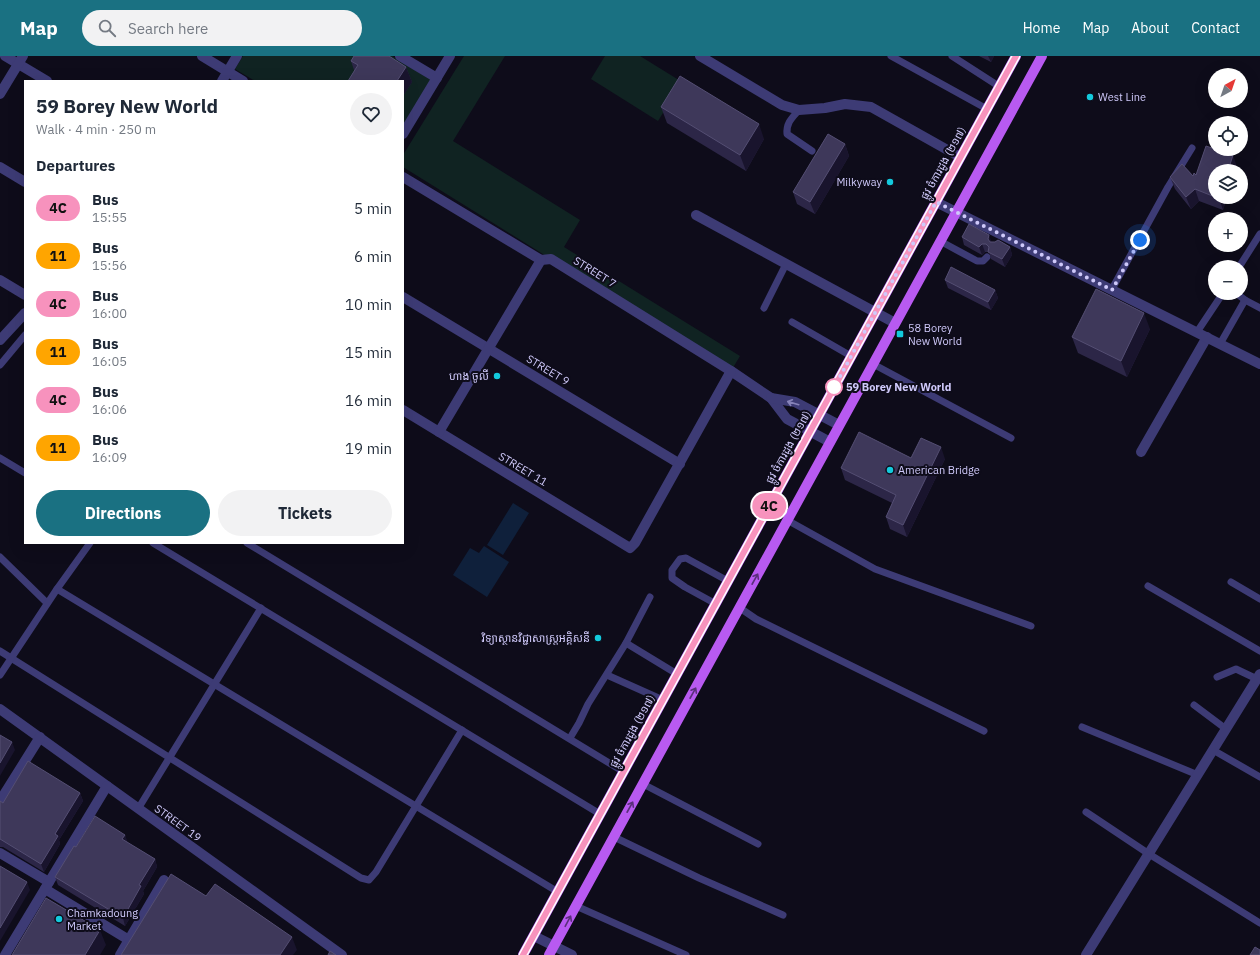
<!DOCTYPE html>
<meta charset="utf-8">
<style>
body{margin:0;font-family:"IBM Plex Sans","Noto Sans Khmer",sans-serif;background:#f2f2f3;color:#1f2937;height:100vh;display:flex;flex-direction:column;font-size:15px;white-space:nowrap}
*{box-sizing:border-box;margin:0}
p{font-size:13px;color:#747a83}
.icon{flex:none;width:22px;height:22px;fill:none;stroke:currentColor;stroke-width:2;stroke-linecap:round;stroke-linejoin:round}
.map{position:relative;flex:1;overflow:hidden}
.panel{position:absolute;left:24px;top:24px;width:380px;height:464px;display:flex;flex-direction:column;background:#fff;border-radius:0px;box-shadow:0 4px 16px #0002}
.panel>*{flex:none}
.badge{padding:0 8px;border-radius:13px;font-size:14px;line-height:26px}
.needle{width:26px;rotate:40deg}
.controls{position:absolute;left:1208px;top:12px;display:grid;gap:8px}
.controls a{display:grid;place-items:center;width:40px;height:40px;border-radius:50%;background:#fff;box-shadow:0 4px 16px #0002;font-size:20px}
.you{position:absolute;width:20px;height:20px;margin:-10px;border:3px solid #fff;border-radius:50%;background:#1a73e8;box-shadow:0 0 0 6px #1a73e833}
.map>.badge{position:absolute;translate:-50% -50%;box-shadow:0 0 0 2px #fff}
h2{padding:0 12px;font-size:15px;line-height:36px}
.round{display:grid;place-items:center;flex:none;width:42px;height:42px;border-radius:21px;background:#f2f2f3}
.summary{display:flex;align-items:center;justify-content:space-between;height:68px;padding:0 12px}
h1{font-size:19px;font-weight:700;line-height:30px}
.action{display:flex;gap:8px;margin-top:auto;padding:8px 12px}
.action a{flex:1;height:46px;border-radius:24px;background:#1a7182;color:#fff;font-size:16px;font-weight:700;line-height:46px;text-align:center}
.action a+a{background:#f2f2f3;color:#1f2937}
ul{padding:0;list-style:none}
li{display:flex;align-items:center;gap:12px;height:48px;padding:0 12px}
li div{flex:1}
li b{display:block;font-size:15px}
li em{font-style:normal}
li .badge{min-width:44px;font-weight:700;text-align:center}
header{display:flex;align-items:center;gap:24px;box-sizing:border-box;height:56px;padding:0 20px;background:#1a7182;color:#fff}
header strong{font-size:19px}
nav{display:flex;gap:22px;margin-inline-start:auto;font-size:14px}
.search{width:280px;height:36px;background:#f2f2f3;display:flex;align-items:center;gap:10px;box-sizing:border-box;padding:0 14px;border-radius:22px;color:#747a83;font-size:15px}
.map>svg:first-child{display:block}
.green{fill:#102322}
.water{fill:#0f203b}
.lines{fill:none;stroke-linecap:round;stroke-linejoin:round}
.service{stroke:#3d3b75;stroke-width:7}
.minor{stroke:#3d3b75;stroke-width:10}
.tertiary{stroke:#3d3b75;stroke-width:10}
.primary{stroke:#b85af1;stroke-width:10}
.wall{fill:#2c2647}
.shaded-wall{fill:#19142d}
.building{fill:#3e385a;stroke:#544e73}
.oneway{stroke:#8682b8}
.oneway2{stroke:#5a2f7b}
.line-casing{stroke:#fff;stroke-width:9}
.line{stroke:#f792bd;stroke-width:6}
.walk{stroke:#cfc9fa;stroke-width:4;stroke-dasharray:0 7.2}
.poi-dot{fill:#13cadd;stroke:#0e0c1a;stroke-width:1.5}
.stop-dot{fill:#fff;stroke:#f792bd;stroke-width:2}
.labels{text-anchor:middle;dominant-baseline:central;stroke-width:4;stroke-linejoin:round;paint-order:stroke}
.poi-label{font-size:11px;fill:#cfc9fa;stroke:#0e0c1a;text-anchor:start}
.street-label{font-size:11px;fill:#cfc9fa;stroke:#0e0c1a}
.stop-label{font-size:11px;font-weight:bold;fill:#cfc9fa;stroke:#0e0c1a;text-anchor:start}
</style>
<header>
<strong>Map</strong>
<div class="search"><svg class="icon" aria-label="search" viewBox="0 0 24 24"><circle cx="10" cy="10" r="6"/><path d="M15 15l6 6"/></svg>Search here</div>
<nav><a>Home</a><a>Map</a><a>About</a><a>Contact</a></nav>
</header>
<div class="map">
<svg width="1260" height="899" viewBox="0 0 1260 899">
<rect width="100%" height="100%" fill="#0e0c1a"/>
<g class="green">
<polygon points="243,0 392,0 431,24 403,70 403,25 255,25 235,13"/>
<polygon points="464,0 505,0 453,85 580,164 564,191 740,300 731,315 403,111 403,99"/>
<polygon points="605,0 640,0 682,26 658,65 591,23"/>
</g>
<g class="water">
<polygon points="513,447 529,457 503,499 487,489"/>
<polygon points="484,490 509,506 487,541 453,519 470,492 479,497"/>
</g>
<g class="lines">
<g class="service">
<polyline points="891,0 987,53"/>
<polyline points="952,0 1000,31"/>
<path d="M799,54C792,62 786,67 787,78L812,95"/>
<polyline points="940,185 977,205 983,205 987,201"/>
<polyline points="1239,211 1260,178"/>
<polyline points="1112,233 1168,131 1192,92"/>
<polyline points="1236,237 1245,244"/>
<polyline points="764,252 786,208"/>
<polyline points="792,266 851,300"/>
<polyline points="1197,276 1223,237"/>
<polyline points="1220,288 1245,244 1260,252"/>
<polyline points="873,308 1011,382"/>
<polyline points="0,309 25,279"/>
<polyline points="0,402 25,417"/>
<polyline points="787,464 875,513 1031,570"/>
<polyline points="153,487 600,758"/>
<polyline points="247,487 624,716"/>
<polyline points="0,501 47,547"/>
<polyline points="1231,526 1260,543"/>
<polyline points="1148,530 1260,595"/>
<polyline points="57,533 558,836"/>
<polyline points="650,541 626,587 677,618"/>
<polyline points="716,548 685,531 672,522 672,514 680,503 686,502 728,525"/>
<polyline points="740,552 756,563 984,675"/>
<polyline points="0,595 361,822 369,824 376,816 462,674"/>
<polyline points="0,619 57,533 90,487"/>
<polyline points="607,619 663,644"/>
<polyline points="1217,621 1236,613 1257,623"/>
<polyline points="1194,649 1226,673"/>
<polyline points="1082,671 1198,719"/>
<polyline points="570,682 579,667 588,648 626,587"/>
<polyline points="1213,694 1260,721"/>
<polyline points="643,728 758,788"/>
<polyline points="138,753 261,552"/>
<polyline points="1086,756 1149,798 1260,867"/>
<polyline points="614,781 699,822 783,859"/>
<polyline points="576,850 686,899"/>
</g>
<g class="minor">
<polyline points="5,0 47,25"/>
<polyline points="202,0 243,25"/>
<polyline points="400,0 437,22"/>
<polyline points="700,0 782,49 799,54 825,52 845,48 871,51 960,101"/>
<polyline points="222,25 237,0"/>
<polyline points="0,38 23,0"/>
<polyline points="403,78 450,0"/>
<polyline points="0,111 25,126"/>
<polyline points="403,121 541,204 551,203 731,315 771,342 787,363 830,386"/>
<polyline points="696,159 895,267"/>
<polyline points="0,224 25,239"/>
<polyline points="403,241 680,408"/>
<polyline points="0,284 25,257"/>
<polyline points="771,342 795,346 839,369"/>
<polyline points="403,354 630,492 635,487 731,315"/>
<polyline points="439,376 541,204"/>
<polyline points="1141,396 1207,281"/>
<polyline points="0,653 342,899"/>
<polyline points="0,745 40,681"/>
<polyline points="0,797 49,826"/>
<polyline points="45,833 129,884"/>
<polyline points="534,880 572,899"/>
<polyline points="5,899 107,730"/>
<polyline points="120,899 164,824"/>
<polyline points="1086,899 1260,618"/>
</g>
<polyline class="tertiary" points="936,146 1260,308"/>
<g class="primary">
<polyline points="523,899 1016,0"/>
<polyline points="549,899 1042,0"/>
</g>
</g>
<g class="wall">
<polygon points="979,0 994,0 991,6"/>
<polygon points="351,5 406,11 412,26 403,40 403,25 354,14"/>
<polygon points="661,51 764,83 746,115 667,67"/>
<polygon points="845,88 849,100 815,158 797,148 793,136"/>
<polygon points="1237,111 1215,141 1227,141 1223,154 1199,145 1191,153 1175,133 1170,121 1193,120 1196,119"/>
<polygon points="962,181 992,186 1010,191 1012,199 1005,211 991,203 989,196 985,196 982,199 964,189"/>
<polygon points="945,224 995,234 998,242 991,254 948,232"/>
<polygon points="1150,273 1127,321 1078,297 1072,281"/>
<polygon points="911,402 945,403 907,481 890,473 886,461 892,447 845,424 841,412"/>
<polygon points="80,737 83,745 59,784 60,788 44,816 3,791 0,791 0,745 3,747"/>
<polygon points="125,779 127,787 155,803 157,811 143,835 144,838 125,870 58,829 55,821 76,791"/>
</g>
<g class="shaded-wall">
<polygon points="988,0 994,0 991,6"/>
<polygon points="406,11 412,26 403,40 403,25 397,25"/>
<polygon points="759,68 764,83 746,115 740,99"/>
<polygon points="845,88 849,100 815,158 810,146"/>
<polygon points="1233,99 1237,111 1236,115 1228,115"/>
<polygon points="1195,133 1199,145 1191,153 1186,141"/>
<polygon points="1219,141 1227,141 1223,154 1219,142"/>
<polygon points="989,179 992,187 991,191 988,183"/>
<polygon points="982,188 985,196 982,199 979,191"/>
<polygon points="1010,191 1012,199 1005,211 1002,203"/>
<polygon points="995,234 998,242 991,254 988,246"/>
<polygon points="1144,257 1150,273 1127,321 1121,305"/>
<polygon points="941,391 945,403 907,481 903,469"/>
<polygon points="12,686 15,694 0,720 0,707"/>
<polygon points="80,737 83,745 59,784 60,788 44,816 41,808 55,778"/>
<polygon points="125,779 128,787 122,783"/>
<polygon points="155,803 157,811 143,835 144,838 125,870 123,862 139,829"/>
<polygon points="27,826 30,834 0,885 0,872"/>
<polygon points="100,874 106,889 100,899 85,899"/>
<polygon points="292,881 297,894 293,899 280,899"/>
</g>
<g class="building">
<polygon points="354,0 389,0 406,11 397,25 348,25 358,9 351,5"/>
<polygon points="680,20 759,68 740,99 661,51"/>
<polygon points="828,78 845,88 810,146 793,136"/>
<polygon points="1206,90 1233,99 1228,115 1215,115 1215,141 1195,133 1186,141 1170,121 1182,108 1193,120 1194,117 1196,119"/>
<polygon points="969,168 989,179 988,183 990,186 995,186 998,184 1010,191 1002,203 988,196 989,191 986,188 982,188 979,191 962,181"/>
<polygon points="951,211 995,234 988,246 945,224"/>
<polygon points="1096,233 1144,257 1121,305 1072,281"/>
<polygon points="859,376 911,402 921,382 941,391 903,469 886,461 896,439 841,412"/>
<polygon points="0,679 12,686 0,707"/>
<polygon points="28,705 80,737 55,778 58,780 41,808 0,783 0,745 3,747"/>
<polygon points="95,760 125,779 122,783 155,803 139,829 141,830 123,862 55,821 74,790 76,791"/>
<polygon points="0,810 27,826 0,872"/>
<polygon points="171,818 206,840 215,828 292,881 280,899 121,899"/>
<polygon points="46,842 100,874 85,899 12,899"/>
<polygon points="1255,891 1260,894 1260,899 1250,899"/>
<polygon points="330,895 336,899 328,899"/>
</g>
<defs><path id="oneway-shaft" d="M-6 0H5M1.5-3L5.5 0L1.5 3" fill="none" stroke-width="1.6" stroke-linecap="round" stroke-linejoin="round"/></defs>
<use class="oneway" href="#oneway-shaft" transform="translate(793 347) rotate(-164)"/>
<g class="oneway2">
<use href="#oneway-shaft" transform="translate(755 523) rotate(-61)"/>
<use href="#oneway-shaft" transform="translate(693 637) rotate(-61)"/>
<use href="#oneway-shaft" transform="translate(630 751) rotate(-61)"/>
<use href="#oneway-shaft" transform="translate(568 865) rotate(-62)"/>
</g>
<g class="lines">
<defs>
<polyline id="line" points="523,899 1016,0"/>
</defs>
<use href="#line" class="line-casing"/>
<use href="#line" class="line"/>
<polyline class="walk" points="834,331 832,335 936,146 1112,234 1140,184"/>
</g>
<g class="poi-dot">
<circle cx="1090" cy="41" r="4"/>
<circle cx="890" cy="126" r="4"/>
<rect x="896" y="274" width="8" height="8" rx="2"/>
<circle cx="497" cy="320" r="4"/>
<circle cx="890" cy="414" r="4"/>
<circle cx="598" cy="582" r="4"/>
<circle cx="59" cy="863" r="4"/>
</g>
<circle class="stop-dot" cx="834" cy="331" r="8"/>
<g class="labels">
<g class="poi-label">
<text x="1098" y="41">West Line</text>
<text x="882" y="126" text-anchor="end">Milkyway</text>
<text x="908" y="272">58 Borey<tspan x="908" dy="13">New World</tspan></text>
<text x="489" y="320" text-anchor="end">ហាង ចូលី</text>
<text x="898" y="414">American Bridge</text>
<text x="590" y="582" text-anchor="end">វិទ្យាស្ថានវិជ្ជាសាស្រ្តអគ្គិសនី</text>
<text x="67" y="857">Chamkadoung<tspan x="67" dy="13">Market</tspan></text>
</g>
<g class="street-label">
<text transform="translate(943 107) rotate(-61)">ផ្លូវ ចំការដូង (២១៧)</text>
<text transform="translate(595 216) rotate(32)">STREET 7</text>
<text transform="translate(548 314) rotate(31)">STREET 9</text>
<text transform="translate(788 391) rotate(-61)">ផ្លូវ ចំការដូង (២១៧)</text>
<text transform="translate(523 413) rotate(31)">STREET 11</text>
<text transform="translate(632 675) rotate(-61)">ផ្លូវ ចំការដូង (២១៧)</text>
<text transform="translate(178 767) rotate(36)">STREET 19</text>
</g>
<g class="stop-label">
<text x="846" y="331">59 Borey New World</text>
</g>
</g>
</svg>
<div class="controls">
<a><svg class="needle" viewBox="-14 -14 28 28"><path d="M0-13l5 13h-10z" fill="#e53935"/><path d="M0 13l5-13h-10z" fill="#747a83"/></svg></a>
<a><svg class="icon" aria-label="locate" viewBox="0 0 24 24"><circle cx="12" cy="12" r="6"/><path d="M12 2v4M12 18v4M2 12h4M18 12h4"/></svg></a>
<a><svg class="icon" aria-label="layers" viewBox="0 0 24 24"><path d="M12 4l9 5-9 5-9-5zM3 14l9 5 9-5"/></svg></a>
<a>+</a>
<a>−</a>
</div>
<div class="you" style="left:1140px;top:184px"></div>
<b class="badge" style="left:769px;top:450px;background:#f792bd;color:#111">4C</b>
<section class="panel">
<div class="summary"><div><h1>59 Borey New World</h1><p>Walk · 4 min · 250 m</p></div><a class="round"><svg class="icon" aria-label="heart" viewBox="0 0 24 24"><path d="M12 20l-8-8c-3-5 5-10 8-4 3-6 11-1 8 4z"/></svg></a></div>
<h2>Departures</h2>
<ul>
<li><span class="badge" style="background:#f792bd;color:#111">4C</span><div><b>Bus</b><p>15:55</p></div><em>5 min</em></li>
<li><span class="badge" style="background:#ffa500;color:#111">11</span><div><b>Bus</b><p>15:56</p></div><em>6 min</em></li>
<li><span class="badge" style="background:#f792bd;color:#111">4C</span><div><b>Bus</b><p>16:00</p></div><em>10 min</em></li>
<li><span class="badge" style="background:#ffa500;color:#111">11</span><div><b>Bus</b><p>16:05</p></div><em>15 min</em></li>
<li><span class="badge" style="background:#f792bd;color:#111">4C</span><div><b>Bus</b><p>16:06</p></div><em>16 min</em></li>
<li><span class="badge" style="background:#ffa500;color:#111">11</span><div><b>Bus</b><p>16:09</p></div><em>19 min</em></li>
</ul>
<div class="action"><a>Directions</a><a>Tickets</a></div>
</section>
</div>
